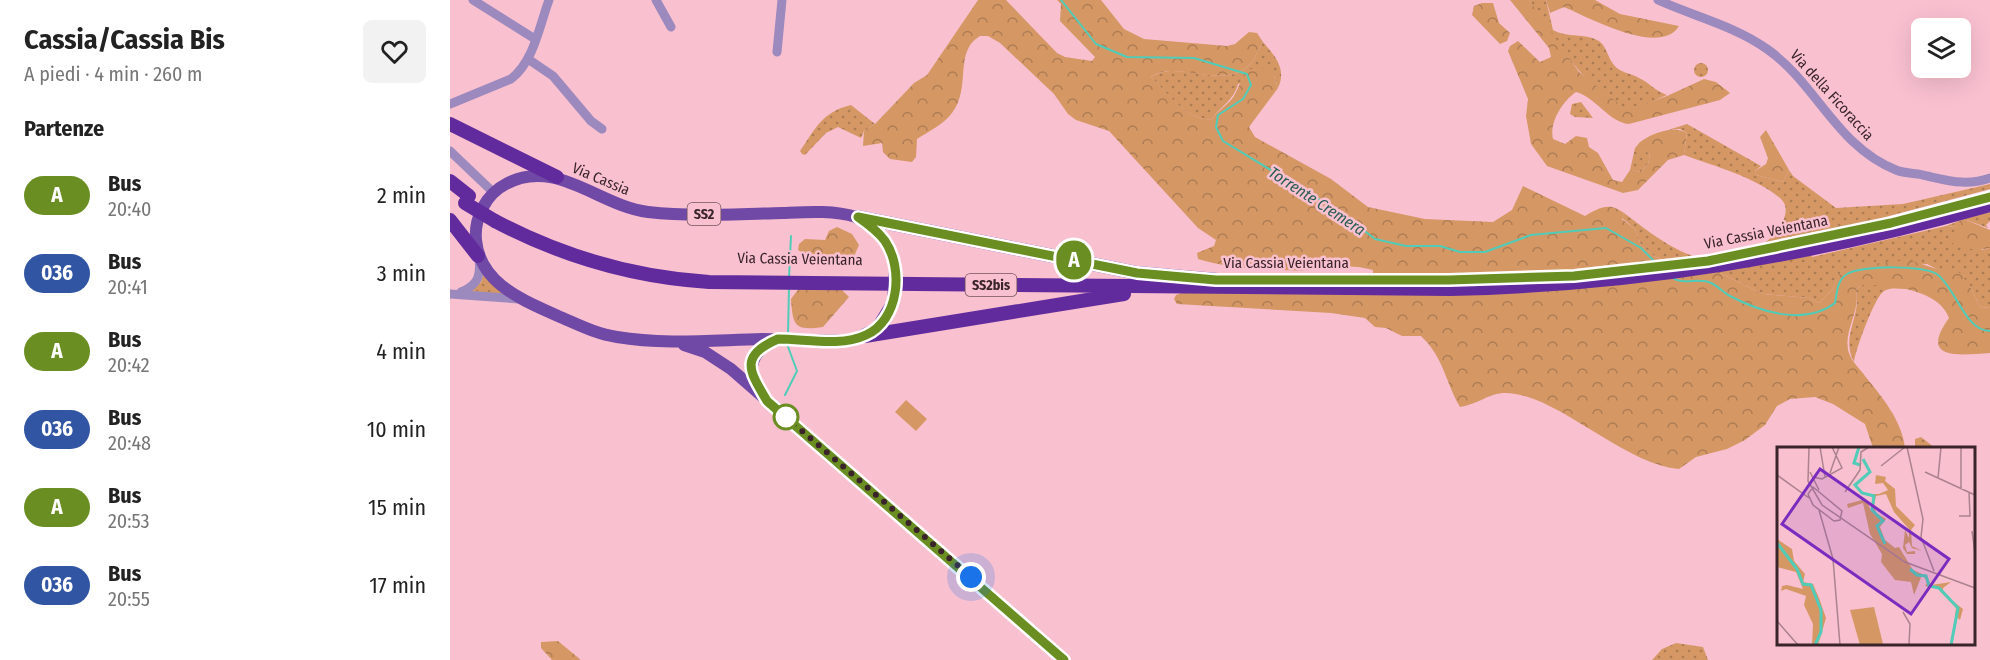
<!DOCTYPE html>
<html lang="it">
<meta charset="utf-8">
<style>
body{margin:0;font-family:"Fira Sans Condensed",sans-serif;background:#f2f2f2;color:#222;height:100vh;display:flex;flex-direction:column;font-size:22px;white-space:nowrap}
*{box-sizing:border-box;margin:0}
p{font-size:20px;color:#767676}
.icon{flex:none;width:33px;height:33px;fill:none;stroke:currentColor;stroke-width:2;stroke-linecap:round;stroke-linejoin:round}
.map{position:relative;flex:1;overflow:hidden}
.panel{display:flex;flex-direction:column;background:#fff;width:450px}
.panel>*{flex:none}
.badge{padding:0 12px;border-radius:20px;font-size:21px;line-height:39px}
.tools{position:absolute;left:1461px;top:18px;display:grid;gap:12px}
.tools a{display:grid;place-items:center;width:60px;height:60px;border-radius:9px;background:#fff;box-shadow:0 6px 24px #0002;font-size:30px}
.you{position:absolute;width:30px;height:30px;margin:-15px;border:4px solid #fff;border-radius:50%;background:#1a73e8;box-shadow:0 0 0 9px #1a73e833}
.map>.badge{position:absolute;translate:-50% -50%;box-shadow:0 0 0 3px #fff}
h2{padding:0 24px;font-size:22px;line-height:54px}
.round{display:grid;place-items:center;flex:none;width:63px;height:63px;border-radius:9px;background:#f2f2f2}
.summary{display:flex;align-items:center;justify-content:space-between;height:102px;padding:0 24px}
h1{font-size:28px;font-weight:700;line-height:45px}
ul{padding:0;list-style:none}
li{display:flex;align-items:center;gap:18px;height:78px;padding:0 24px}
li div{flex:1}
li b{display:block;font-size:22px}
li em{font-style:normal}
li .badge{min-width:66px;font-weight:700;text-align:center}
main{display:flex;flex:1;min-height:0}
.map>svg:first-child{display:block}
.grass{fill:url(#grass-dots)}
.forest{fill:url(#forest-crowns)}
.garden{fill:#d59865}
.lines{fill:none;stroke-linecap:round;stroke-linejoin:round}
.stream{stroke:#50ccb8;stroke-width:2}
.minor{stroke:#9c89bd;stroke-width:9}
.major{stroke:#7048a6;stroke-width:12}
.highway{stroke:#612b9d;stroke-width:14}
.major-bridge{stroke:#7048a6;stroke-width:12}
.highway-bridge{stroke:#612b9d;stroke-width:14}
.line-casing{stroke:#fff;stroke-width:14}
.line{stroke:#6b8e23;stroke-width:9}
.walk{stroke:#39242a;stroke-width:6;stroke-dasharray:0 10.8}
.stop-dot{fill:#fff;stroke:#6b8e23;stroke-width:3}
.labels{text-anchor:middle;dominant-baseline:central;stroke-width:5;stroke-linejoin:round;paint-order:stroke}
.shield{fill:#f9c0d0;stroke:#73535c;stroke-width:1.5}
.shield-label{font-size:14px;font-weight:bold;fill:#39242a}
.street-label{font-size:15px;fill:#39242a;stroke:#f9c0d0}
.water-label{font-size:16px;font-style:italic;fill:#295d54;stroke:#f9c0d0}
.inset-river{fill:none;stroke:#50ccb8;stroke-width:3}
.inset-road{fill:none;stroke:#ac828e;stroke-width:1.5}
.view{fill:#7b2cbf;fill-opacity:0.15;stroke:#7b2cbf;stroke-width:3}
.inset-edge{fill:none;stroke:#39242a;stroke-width:3}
</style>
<main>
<section class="panel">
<div class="summary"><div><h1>Cassia/Cassia Bis</h1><p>A piedi · 4 min · 260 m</p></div><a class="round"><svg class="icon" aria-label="heart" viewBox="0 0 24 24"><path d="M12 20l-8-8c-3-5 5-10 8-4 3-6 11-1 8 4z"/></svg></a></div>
<h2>Partenze</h2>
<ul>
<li><span class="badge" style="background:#6b8e23;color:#fff">A</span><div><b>Bus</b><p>20:40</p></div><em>2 min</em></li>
<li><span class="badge" style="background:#3155a3;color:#fff">036</span><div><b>Bus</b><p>20:41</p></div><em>3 min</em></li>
<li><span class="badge" style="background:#6b8e23;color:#fff">A</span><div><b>Bus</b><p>20:42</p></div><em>4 min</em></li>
<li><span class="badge" style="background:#3155a3;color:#fff">036</span><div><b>Bus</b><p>20:48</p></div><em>10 min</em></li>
<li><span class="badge" style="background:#6b8e23;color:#fff">A</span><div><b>Bus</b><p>20:53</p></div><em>15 min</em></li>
<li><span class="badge" style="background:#3155a3;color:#fff">036</span><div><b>Bus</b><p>20:55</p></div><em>17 min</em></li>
</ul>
</section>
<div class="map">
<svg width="1540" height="660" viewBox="0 0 1540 660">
<defs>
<pattern id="grass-dots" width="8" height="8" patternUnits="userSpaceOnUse" patternTransform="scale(1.5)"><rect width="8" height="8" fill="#d59865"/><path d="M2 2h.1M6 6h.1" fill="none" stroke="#ae7c53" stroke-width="1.8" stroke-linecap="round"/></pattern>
<pattern id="forest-crowns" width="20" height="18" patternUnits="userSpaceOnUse" patternTransform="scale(1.5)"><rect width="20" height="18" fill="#d59865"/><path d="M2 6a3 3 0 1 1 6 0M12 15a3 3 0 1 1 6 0" fill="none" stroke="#ae7c53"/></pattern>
</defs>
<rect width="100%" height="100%" fill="#f9c0d0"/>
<g class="grass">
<path d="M1079,0H1096L1103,30C1117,38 1136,33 1149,41C1157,47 1158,58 1164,65C1170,73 1181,73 1189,78C1200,83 1205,91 1217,95C1205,100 1186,110 1173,107C1144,100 1094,25 1079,0Z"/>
<path d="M813,42C825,56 837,69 828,88L824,76L788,84C784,100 771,106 762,119C738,122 717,93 701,77C729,58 774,93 801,63C806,57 808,49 813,42Z"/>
<circle cx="1251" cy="70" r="7"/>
<polygon points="1131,102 1143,118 1125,117 1120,114 1122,104"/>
<path d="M401,105L425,124L414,131L411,138L388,127L376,133L355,155L352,154L350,151C366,128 372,112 401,105Z"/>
<path d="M1237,124L1311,166L1305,171L1306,175L1333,182L1339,170L1343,176L1386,208L1453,204L1540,184V189L1357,238L1362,257L1496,226L1507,227L1532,250L1540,248V308L1530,307L1520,286L1477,264L1392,270L1382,290L1369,303L1359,298L1313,294L1270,273H1248L1204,256L1191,245L1185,229L1172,218L1174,213C1194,228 1227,255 1253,258C1262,259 1300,252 1307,248C1322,241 1347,212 1330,198C1305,177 1264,166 1234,155L1237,133L1230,129L1218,130Z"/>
<polygon points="1190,142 1190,147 1200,154 1198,164 1191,172 1180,170 1185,148"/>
<polygon points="1540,212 1540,221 1536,225 1538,228 1514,219"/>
<polygon points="34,272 61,295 21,291 31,282"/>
<path d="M1435,284L1457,289C1449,289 1441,287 1434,291C1425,296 1405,351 1404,362C1390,336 1412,315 1406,290L1411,285Z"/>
<polygon points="1471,437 1485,448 1465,448 1465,439"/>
<polygon points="1226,643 1253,647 1258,660 1202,660 1212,649"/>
</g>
<g class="forest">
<path d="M528,0H556L607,53L615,57L642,61L645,57L610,21L611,4L607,0H651L674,29L694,39L777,46L785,44L799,32L807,33L813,42C808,49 806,57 801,63C774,93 726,58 701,77C718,93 738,122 762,119C768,110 781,103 785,94C790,84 792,78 800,69L816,68L824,76L828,88L799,127L805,137L881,179L918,207L975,219L1043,222L1062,210L1073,186L1135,216C1150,207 1159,202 1174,213L1172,219L1185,229L1191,245L1204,256L1248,273H1270L1313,294L1359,298L1369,303L1382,290L1391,271L1400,266L1459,260L1490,270L1500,268L1510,273L1520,286L1530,307L1540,308V353C1510,355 1468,361 1499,318C1489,289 1438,284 1411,285L1406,290C1411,312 1392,332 1399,353C1402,362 1410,369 1415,376C1433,398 1452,421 1455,448H1423L1415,424L1383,404L1365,397L1340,399L1327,406L1315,425L1295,440L1277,449L1246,457L1229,469C1173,465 1104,391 1053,393C1038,394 1026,405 1010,407C995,381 994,358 971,336H952L936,328L925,327L915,318L881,313L727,304L724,299L726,295L737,291L922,288L923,270C899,263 884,268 859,270C831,272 775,268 748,259L747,253L764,246L766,240L748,228L659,131L626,120L618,114L604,94L550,43L538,36H530C503,52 522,87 502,113C494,124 478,132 467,139L466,157L462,162L440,159L433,152L432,143L413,146L414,131L425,124L464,83L477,75Z"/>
<path d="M1060,0H1079L1129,72L1173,107L1188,106L1217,96L1254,79L1266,82L1280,93L1270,100L1179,124C1158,122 1147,98 1126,92C1113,101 1099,122 1103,139L1115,144L1126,136L1137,138L1139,147L1148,153L1163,180L1172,182L1180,170L1191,172L1198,164L1200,154L1189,147L1190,142C1202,133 1224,125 1237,133L1234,155L1218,160L1188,190L1173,193L1097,166L1081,144L1076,116L1078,99L1058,51L1060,46L1068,41L1090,62L1101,57L1099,48Z"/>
<path d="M1096,0H1145L1170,14L1229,26C1210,57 1140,18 1114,7L1100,13Z"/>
<polygon points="1032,3 1043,3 1049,23 1060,33 1057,41 1050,44 1022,15 1024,6"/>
<polygon points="1316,130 1339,170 1333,182 1306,175 1305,171 1316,164 1318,158 1310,137"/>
<path d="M1514,219L1540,230V248C1527,251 1509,249 1498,240L1507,227L1496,226Z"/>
<path d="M387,227L402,234L409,245L401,263C383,268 363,261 348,250L349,244L355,239L375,240L379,231Z"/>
<path d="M350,287L392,290L399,297L373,327C344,331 343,326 341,299Z"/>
<polygon points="108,641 131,660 102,660 91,648 91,642"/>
</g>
<polygon class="garden" points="456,400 477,419 466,431 445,412"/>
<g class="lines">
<g class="stream">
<polyline points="611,0 646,44 677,57 744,58 797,74 801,85 793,99 768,115 766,127 773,141 890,212 925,239 956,246 990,246 1010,252 1035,252 1081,235 1156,228 1191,248 1210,267"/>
<path d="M1221,277C1233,286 1249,277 1261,283C1268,286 1274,293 1280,296C1310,312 1355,326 1385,303C1387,293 1387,280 1397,274C1411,265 1476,265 1488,275C1506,289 1515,331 1540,331"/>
<polyline points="339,278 341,236"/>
<polyline points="338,335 339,287"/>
<polyline points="335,395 347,371 337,344"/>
</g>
<g class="minor">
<polyline points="23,0 85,39"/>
<polyline points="206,0 221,27"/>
<path d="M1208,0C1243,16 1285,26 1317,49C1366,83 1387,147 1446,170C1456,174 1467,173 1477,176C1500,181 1517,186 1540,178"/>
<polyline points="327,52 332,0"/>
<polyline points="78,59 103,76 141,121 152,129"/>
<path d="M0,104L61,79C84,61 89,27 99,0"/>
<polyline points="0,151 44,193"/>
<path d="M11,292C28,285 31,276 29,258"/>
<polyline points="0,294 69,299"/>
</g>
<g class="major">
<path d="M442,255C435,240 423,222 406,217C383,210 356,212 333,213C289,214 242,217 198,212C149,206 106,157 56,184C36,194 24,218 26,240C30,284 73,300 108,316C127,324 146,334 167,337C214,345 264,340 312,339C342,339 373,342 403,340L427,328L443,302"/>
<polyline points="234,345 255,352 281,369 614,660"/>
<path d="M310,390C293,371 304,349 325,340"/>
</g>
<g class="highway">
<polyline points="0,124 107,177"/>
<polyline points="0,181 19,196"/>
<polyline points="408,217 687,273 767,280"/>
<polyline points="0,220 28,256"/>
<path d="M45,221C113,257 182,277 259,282L1000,289C1186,285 1361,256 1540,205"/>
<polyline points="415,336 674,294"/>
</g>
<polyline class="major-bridge" points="442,255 445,269 443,302"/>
<polyline class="highway-bridge" points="15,203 45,221"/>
</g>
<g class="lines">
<defs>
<path id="line" d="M614,660L317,401C300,372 288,356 328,339C356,339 391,347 416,335C449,320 454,269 435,241C428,231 418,224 408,217L687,273L766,280H999L1124,276L1258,261L1441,223L1540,197"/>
</defs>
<use href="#line" class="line-casing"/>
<use href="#line" class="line"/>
<polyline class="walk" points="336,417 521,577"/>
</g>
<circle class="stop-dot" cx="336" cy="417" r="12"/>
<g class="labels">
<g class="shield">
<rect x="237.5" y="203" width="33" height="22" rx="4.5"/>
<rect x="515.5" y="274" width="51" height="22" rx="4.5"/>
</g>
<g class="shield-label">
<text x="254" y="214">SS2</text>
<text x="541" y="285">SS2bis</text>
</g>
<g class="street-label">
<text transform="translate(1382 95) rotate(48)">Via della Ficoraccia</text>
<text transform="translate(151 179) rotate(23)">Via Cassia</text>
<text transform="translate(1316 232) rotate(-11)">Via Cassia Veientana</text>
<text transform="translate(350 259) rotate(1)">Via Cassia Veientana</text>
<text x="836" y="263">Via Cassia Veientana</text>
</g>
<g class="water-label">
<text transform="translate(867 201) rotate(33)">Torrente Cremera</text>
</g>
</g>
<g transform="translate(1327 447)">
<rect width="198" height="198" fill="#f9c0d0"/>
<path d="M99,28L109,30L108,34L118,42L119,59L138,78L134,83L135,99L145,104L135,101L132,95L128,98L130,105L138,104V107H130L126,101L128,83L132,91V82L117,65L109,47L99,49L97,58L99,66L109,72L103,80L108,93L118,101L122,100L136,123L150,129L154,138L174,135L166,141V147L186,162L183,173L178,168L179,161L161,142L148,139L151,135L145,128L137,148L134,135L118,133L104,115L105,107L93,87L86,56L71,61L70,57L89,52L94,64L96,50L89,47H102L111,43L106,36L98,37ZM0,92L15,102L17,114L28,127L26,135L36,137L42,151L49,171L41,198H35L36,177L27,158L29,149L9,142L4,144L5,139L10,138L26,142L19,125L0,120Z" fill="#d59865"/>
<path d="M97,160L106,197L83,198L73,163Z" fill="#d59865"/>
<path class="inset-river" d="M82,0L77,16L83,18M86,12L93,25L78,38L85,46L97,49L95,63L106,74L100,79L108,97M0,96L20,122L26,137L34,138L44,163V185L38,198M133,122L140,128L149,129L152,139L162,141L181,161L174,198"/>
<path class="inset-road" d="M32,0L31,34L45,58L128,115L198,141M43,0L48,30M130,0L146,72L144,90L157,124M184,0V42M104,19L128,0M33,25L42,43M148,25L198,48M53,26L62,0M0,28L32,51M36,30L45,32L65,21L55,0M161,31L164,0M36,40L65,64L63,73L57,74L36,58L31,47ZM68,45L83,23L84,5L92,0M42,63L56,112L63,198M182,69H193L192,45M195,84L198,106M126,165L133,177L132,198M0,174L21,198"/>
<path class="view" d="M43,22L172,112L134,167L5,77Z"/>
<rect width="198" height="198" class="inset-edge"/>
</g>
</svg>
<div class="tools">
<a><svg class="icon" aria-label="layers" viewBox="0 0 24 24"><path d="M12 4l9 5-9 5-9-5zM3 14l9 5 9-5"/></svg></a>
</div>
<div class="you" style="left:521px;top:577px"></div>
<b class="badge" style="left:624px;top:260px;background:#6b8e23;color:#fff">A</b>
</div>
</main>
